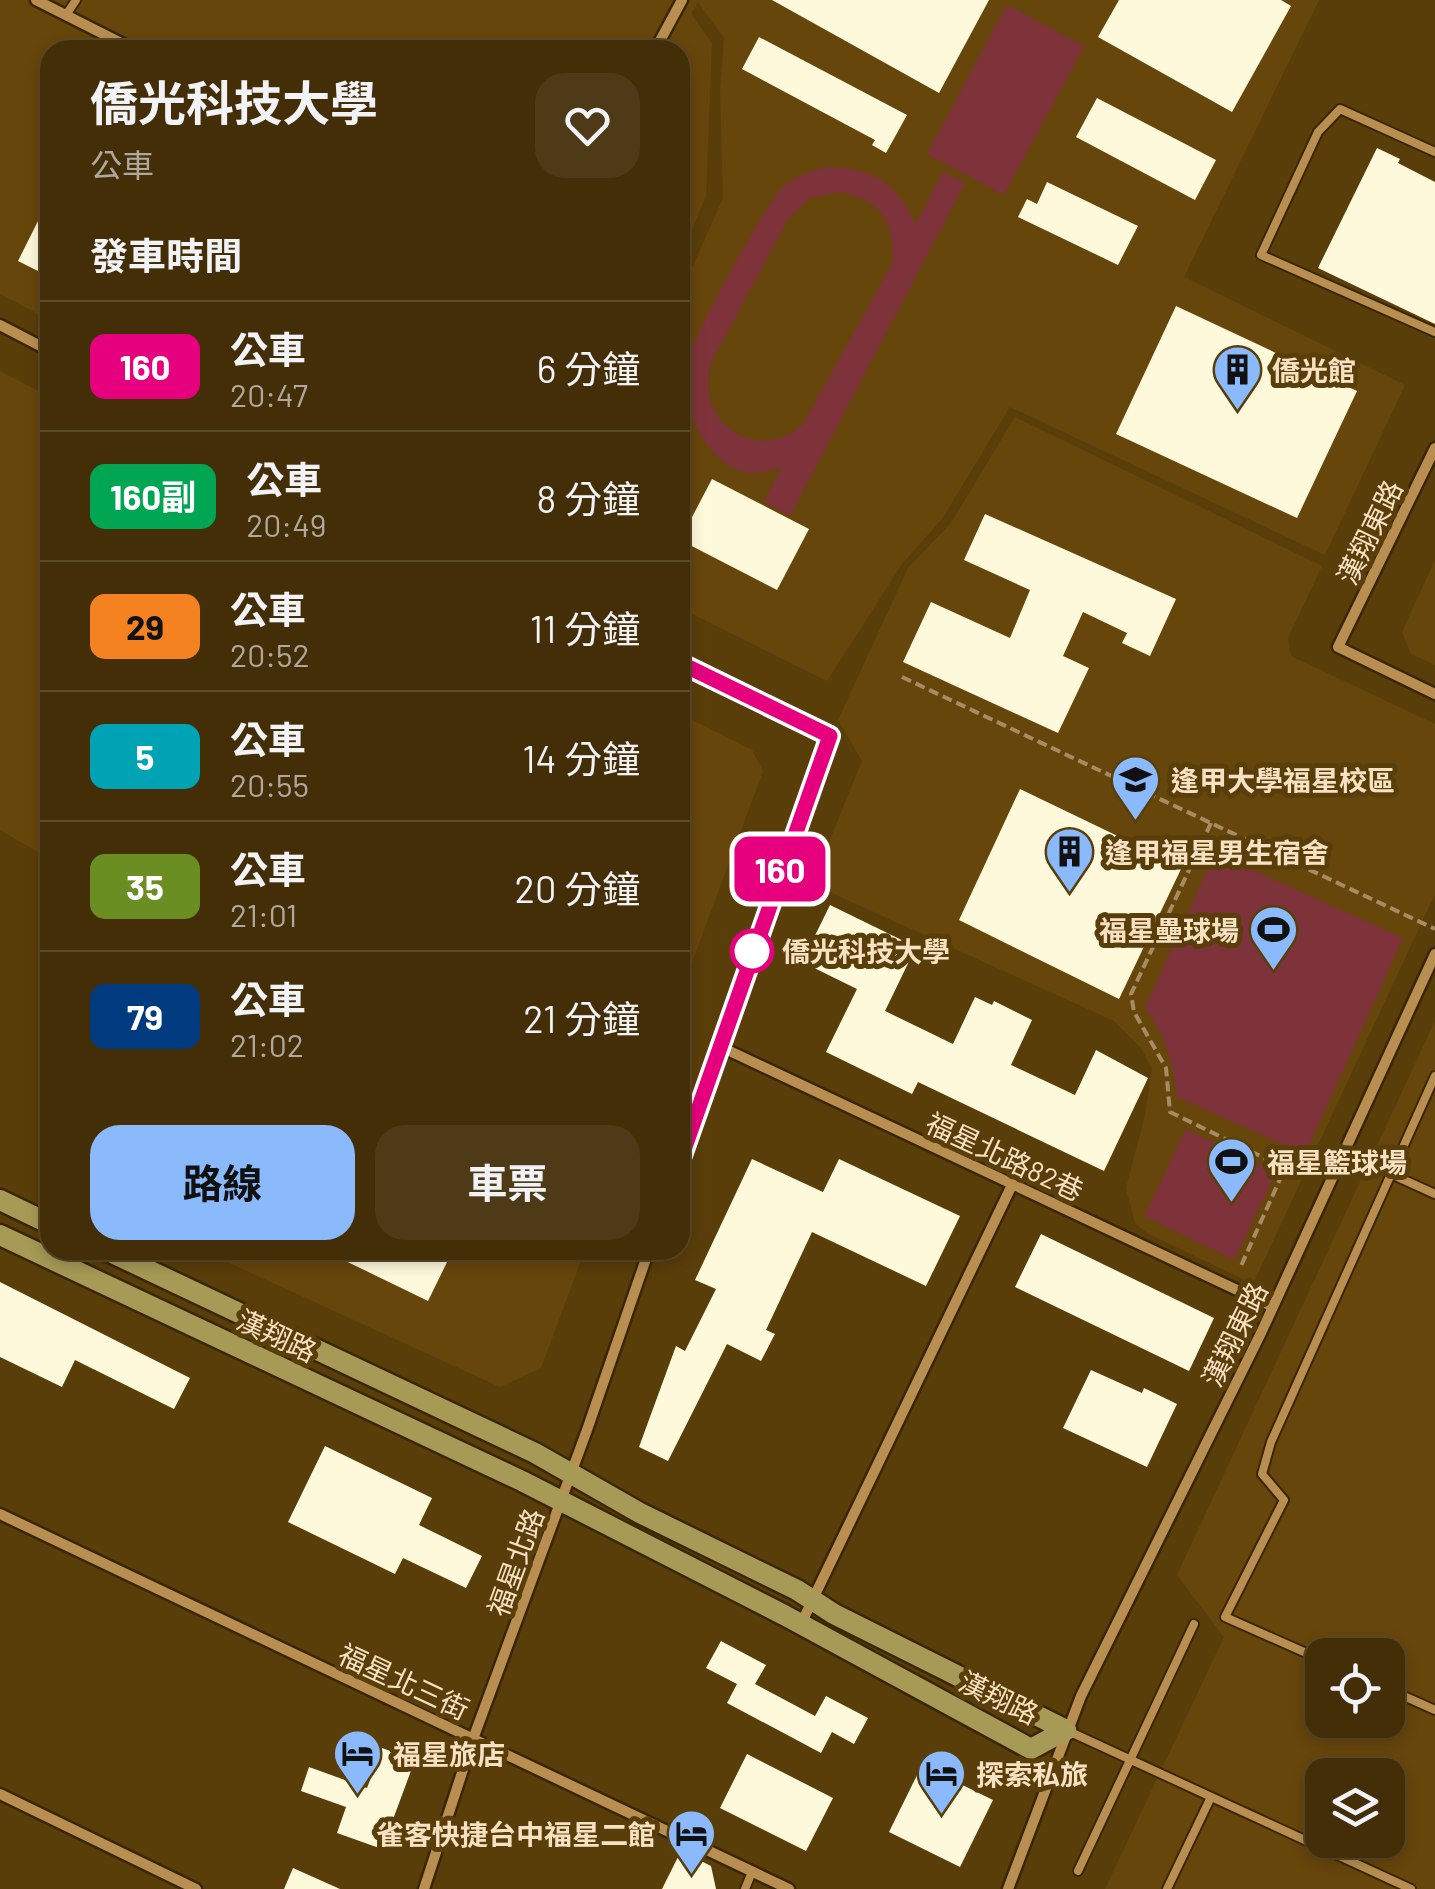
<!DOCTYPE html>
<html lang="zh-TW">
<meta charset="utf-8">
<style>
body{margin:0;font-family:Barlow,"Noto Sans TC",sans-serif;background:#4e3a16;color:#f1f3f6;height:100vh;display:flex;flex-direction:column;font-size:38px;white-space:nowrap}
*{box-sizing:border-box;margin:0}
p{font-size:32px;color:#afa89c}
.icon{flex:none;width:55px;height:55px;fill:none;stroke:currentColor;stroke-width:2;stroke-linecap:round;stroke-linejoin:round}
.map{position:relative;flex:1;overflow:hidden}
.sheet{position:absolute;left:40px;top:40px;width:650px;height:1220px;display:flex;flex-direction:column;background:#442e08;border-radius:30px;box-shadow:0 5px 15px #0003,0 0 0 2px #5c4a29}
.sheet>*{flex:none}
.badge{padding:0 20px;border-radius:15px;font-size:35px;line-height:65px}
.buttons{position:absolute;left:1305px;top:1638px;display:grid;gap:20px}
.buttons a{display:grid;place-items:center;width:100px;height:100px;border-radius:20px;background:#442e08;box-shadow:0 5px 15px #0003,0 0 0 2px #5c4a29;font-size:50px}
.map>.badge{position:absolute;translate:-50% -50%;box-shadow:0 0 0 5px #fff}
h2{padding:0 50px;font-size:38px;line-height:90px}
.round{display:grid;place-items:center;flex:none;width:105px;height:105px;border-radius:30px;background:#4e3a16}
.headline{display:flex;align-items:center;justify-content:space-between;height:170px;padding:0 50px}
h1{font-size:48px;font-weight:700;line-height:75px}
.action{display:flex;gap:20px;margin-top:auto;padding:20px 50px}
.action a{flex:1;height:115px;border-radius:30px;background:#8abafc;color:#111;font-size:40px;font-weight:700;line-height:115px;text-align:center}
.action a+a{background:#4e3a16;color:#f1f3f6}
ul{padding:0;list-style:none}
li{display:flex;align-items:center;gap:30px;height:130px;padding:0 50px;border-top:2px solid #5c4a29}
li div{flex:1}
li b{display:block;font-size:38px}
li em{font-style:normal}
li .badge{min-width:110px;font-weight:700;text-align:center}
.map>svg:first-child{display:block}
.built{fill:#67460b;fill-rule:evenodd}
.green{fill:#7e333b;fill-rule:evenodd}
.building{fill:#fff9dc}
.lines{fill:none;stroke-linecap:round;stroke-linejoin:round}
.lane-casing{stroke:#3a2603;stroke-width:12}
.street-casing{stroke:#3a2603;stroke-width:15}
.secondary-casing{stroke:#3a2603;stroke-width:25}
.path{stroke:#a68c63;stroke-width:4;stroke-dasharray:10 5;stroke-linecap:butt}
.lane{stroke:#b88f51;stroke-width:8}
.street{stroke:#b88f51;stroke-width:10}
.secondary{stroke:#a69a56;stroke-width:20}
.line-casing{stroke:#fff;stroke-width:22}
.line{stroke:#e6007e;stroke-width:15}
.stop-dot{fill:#fff;stroke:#e6007e;stroke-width:5}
.labels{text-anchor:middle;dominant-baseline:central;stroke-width:10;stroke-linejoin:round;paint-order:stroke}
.poi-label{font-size:28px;font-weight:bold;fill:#f7e1c3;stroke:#5a3e0a;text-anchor:start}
.street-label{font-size:28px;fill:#f7e1c3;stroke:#5a3e0a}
.stop-label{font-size:28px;font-weight:bold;fill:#f7e1c3;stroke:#5a3e0a;text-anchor:start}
</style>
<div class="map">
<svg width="1435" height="1889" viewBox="0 0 1435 1889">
<rect width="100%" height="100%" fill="#5a3e0a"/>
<g class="built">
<polygon points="0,0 1319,0 1184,277 1405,385 1325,555 1010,407 942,519 902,564 827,681 680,608 680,295 723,198 720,91 724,38 698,2 691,14 712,43 706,196 680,258 680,50 50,50 50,320 0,294"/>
<polygon points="0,371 50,397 50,859 0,830"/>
<polygon points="1015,417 1322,566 1288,638 1291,656 1435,724 1435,894 1253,1284 1147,1233 1135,1223 1126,1188 1145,1115 1152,1069 1141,1048 1114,1021 812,884 862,761 838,720 908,568 951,523"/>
<polygon points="1435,560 1435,665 1411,654 1402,632"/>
<polygon points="680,714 752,750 763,771 680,995"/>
<path d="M1435,1021V1889H1105L1224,1637L1177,1575ZM1322,1655H1388V1720H1322ZM1322,1775H1388V1840H1322Z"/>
<polygon points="201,1250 585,1250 541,1368 500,1387"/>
</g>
<g class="green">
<polygon points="1007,5 1084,46 1004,195 927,154"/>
<path d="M827,167C875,168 895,182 916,224L943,171L965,183L790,516L764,502L782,467C773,469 762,474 752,473C708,470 678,404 685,366C690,342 767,200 785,185C797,175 813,170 827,167ZM840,192C882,201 895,221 892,264L803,424C756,468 690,418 712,361L788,219L810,198Z"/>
<path d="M1215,853L1403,938L1305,1154L1177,1097C1173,1062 1166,1036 1145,1008Z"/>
<polygon points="1186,1129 1276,1173 1234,1260 1144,1216"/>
</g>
<g class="building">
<polygon points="772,0 989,0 939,93"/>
<polygon points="1119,0 1281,0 1291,6 1232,112 1098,37"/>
<polygon points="759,37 907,115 886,153 872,145 875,140 742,69"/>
<polygon points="1097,98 1216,160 1195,200 1076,137"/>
<polygon points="1377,148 1400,159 1398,163 1435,182 1435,324 1318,268"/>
<polygon points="1047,182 1138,226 1118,265 1018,217 1027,199 1037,204"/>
<polygon points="50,197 50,277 18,261"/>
<polygon points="1176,306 1357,391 1297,518 1116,434"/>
<polygon points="712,479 809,529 777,590 680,540"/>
<polygon points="985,514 1176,599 1150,656 1122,643 1127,633 1083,612 1063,656 1089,668 1058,733 903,662 931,602 1010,638 1030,590 964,560"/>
<polygon points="1020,789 1182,867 1119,999 959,920"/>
<polygon points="830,905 916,947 885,1011 953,1044 975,997 992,1005 994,1001 1032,1020 1011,1065 1075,1095 1096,1050 1148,1078 1104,1171 918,1082 912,1094 826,1052 857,989 802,962"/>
<polygon points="752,1159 823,1192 839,1159 960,1216 926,1286 812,1232 766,1330 775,1334 761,1361 727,1344 668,1461 639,1447 676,1346 685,1351 716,1289 695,1280"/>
<polygon points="1041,1234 1214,1318 1189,1371 1015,1287"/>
<polygon points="323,1250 437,1250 450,1256 428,1301"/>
<polygon points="0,1282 190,1378 174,1409 75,1360 62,1387 0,1357"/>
<polygon points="1091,1370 1142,1393 1144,1388 1177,1404 1147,1467 1063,1428"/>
<polygon points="325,1446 432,1498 419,1525 482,1556 466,1588 403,1558 395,1574 288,1522"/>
<polygon points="721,1641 766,1665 755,1684 815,1716 826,1696 868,1718 854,1744 832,1732 821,1753 727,1703 737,1684 706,1668"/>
<polygon points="382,1748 415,1760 382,1849 337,1833 346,1807 301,1791 309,1767 367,1788"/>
<polygon points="747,1754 833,1798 806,1851 720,1808"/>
<polygon points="922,1765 993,1800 960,1867 889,1832"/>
<polygon points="681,1851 711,1866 716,1889 662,1889"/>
<polygon points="293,1868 340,1889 284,1889"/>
</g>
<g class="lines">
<defs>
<g id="lane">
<polyline points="66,15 76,0"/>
<polyline points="1435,152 1340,109 1318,132 1261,255 1435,332"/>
<polyline points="1391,1174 1435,1194"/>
<polyline points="1322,1660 1225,1617 1284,1500 1262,1474 1271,1442 1435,1076"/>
<polyline points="1388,1689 1435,1710"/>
<polyline points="1066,1730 1411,1889"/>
<polyline points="1078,1871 1194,1624"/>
<polyline points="745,1889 752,1872"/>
<polyline points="1167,1889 1211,1797"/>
</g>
<g id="street">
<polyline points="36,0 135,50"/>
<polyline points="655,50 682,0"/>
<polyline points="0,325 50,351"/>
<polyline points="1435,448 1338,647 1435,694"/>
<polyline points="680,663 829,736 680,1161"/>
<polyline points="719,1046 1271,1306"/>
<polyline points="0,1514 789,1889"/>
<polyline points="801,1624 1012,1185"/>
<polyline points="0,1794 196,1889"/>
<polyline points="424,1889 473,1739 587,1430 649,1250"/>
<polyline points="1008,1889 1081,1696 1261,1333 1435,954"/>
</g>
<g id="secondary">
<polyline points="0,1200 50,1224"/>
<polyline points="0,1235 522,1481 784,1615 1031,1749 1066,1730"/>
<polyline points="106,1250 535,1453 640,1513 797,1590 834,1614 1066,1730"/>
</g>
</defs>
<use href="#lane" class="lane-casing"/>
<use href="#street" class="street-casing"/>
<use href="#secondary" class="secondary-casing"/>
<g class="path">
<polyline points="685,611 686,646"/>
<polyline points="902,677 1435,929"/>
<polyline points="1211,823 1131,994 1134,1012 1166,1068 1170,1112 1285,1168 1241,1266"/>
</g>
<use href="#lane" class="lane"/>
<use href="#street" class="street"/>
<use href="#secondary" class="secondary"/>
</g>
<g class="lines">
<defs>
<polyline id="line" points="680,663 830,736 680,1161"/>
</defs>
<use href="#line" class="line-casing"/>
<use href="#line" class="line"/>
</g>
<defs>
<symbol id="building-pin" viewBox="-11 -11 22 30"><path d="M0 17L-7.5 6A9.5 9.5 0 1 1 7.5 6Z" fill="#8abafc" stroke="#5a3e0a"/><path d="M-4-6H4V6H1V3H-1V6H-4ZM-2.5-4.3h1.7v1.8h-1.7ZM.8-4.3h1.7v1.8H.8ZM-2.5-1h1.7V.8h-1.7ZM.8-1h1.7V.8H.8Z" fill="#111"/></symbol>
<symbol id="university-pin" viewBox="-11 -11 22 30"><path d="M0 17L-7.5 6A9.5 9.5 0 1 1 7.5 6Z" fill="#8abafc" stroke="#5a3e0a"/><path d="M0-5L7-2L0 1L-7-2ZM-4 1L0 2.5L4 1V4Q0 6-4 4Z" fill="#111"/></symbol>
<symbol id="stadium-pin" viewBox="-11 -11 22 30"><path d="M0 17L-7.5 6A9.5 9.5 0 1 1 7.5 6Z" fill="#8abafc" stroke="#5a3e0a"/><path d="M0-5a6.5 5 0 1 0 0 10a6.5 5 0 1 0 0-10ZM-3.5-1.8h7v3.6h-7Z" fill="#111"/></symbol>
<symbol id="hotel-pin" viewBox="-11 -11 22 30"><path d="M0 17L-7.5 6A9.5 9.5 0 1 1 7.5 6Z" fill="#8abafc" stroke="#5a3e0a"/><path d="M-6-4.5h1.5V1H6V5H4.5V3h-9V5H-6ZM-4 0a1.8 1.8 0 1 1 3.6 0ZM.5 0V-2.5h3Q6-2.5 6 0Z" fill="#111"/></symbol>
</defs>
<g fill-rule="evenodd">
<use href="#building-pin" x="1210" y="342" width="55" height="75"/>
<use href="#university-pin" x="1108" y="752" width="55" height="75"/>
<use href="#building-pin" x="1042" y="824" width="55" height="75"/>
<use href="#stadium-pin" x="1246" y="902" width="55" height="75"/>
<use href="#stadium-pin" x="1204" y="1134" width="55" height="75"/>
<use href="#hotel-pin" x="330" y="1726" width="55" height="75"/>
<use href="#hotel-pin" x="914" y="1746" width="55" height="75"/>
<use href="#hotel-pin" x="664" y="1806" width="55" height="75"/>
</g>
<circle class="stop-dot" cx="752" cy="951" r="20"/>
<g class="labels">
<g class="poi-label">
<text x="1272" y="370">僑光館</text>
<text x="1171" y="780">逢甲大學福星校區</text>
<text x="1105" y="852">逢甲福星男生宿舍</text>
<text x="1239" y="930" text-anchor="end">福星壘球場</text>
<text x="1267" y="1162">福星籃球場</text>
<text x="393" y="1754">福星旅店</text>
<text x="976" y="1774">探索私旅</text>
<text x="656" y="1834" text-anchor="end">雀客快捷台中福星二館</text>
</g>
<g class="street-label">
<text transform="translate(1369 532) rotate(-64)">漢翔東路</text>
<text transform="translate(1005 1156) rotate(25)">福星北路82巷</text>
<text transform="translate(1234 1334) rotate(-64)">漢翔東路</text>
<text transform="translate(277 1335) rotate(25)">漢翔路</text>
<text transform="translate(515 1562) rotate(-70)">福星北路</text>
<text transform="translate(404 1681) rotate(25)">福星北三街</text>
<text transform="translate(999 1697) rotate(26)">漢翔路</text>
</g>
<g class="stop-label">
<text x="782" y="951">僑光科技大學</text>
</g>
</g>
</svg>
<div class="buttons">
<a><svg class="icon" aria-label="locate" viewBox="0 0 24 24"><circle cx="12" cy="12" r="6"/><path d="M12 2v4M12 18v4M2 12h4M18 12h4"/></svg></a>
<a><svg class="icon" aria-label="layers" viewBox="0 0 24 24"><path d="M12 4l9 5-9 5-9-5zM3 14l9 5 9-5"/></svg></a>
</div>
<b class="badge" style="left:780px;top:869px;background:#e6007e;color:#fff">160</b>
<section class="sheet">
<div class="headline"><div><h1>僑光科技大學</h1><p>公車</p></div><a class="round"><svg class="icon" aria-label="heart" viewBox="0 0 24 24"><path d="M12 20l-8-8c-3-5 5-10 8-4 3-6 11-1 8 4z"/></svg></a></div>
<h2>發車時間</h2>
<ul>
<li><span class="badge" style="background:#e6007e;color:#fff">160</span><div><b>公車</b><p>20:47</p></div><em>6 分鐘</em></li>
<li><span class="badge" style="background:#00a651;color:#fff">160副</span><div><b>公車</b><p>20:49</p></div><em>8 分鐘</em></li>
<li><span class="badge" style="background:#f58220;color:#111">29</span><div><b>公車</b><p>20:52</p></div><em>11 分鐘</em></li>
<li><span class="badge" style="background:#00a3b4;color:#fff">5</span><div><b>公車</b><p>20:55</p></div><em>14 分鐘</em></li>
<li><span class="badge" style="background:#6b8e23;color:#fff">35</span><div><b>公車</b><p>21:01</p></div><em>20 分鐘</em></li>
<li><span class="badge" style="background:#003b80;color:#fff">79</span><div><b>公車</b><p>21:02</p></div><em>21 分鐘</em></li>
</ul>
<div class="action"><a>路線</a><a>車票</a></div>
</section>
</div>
